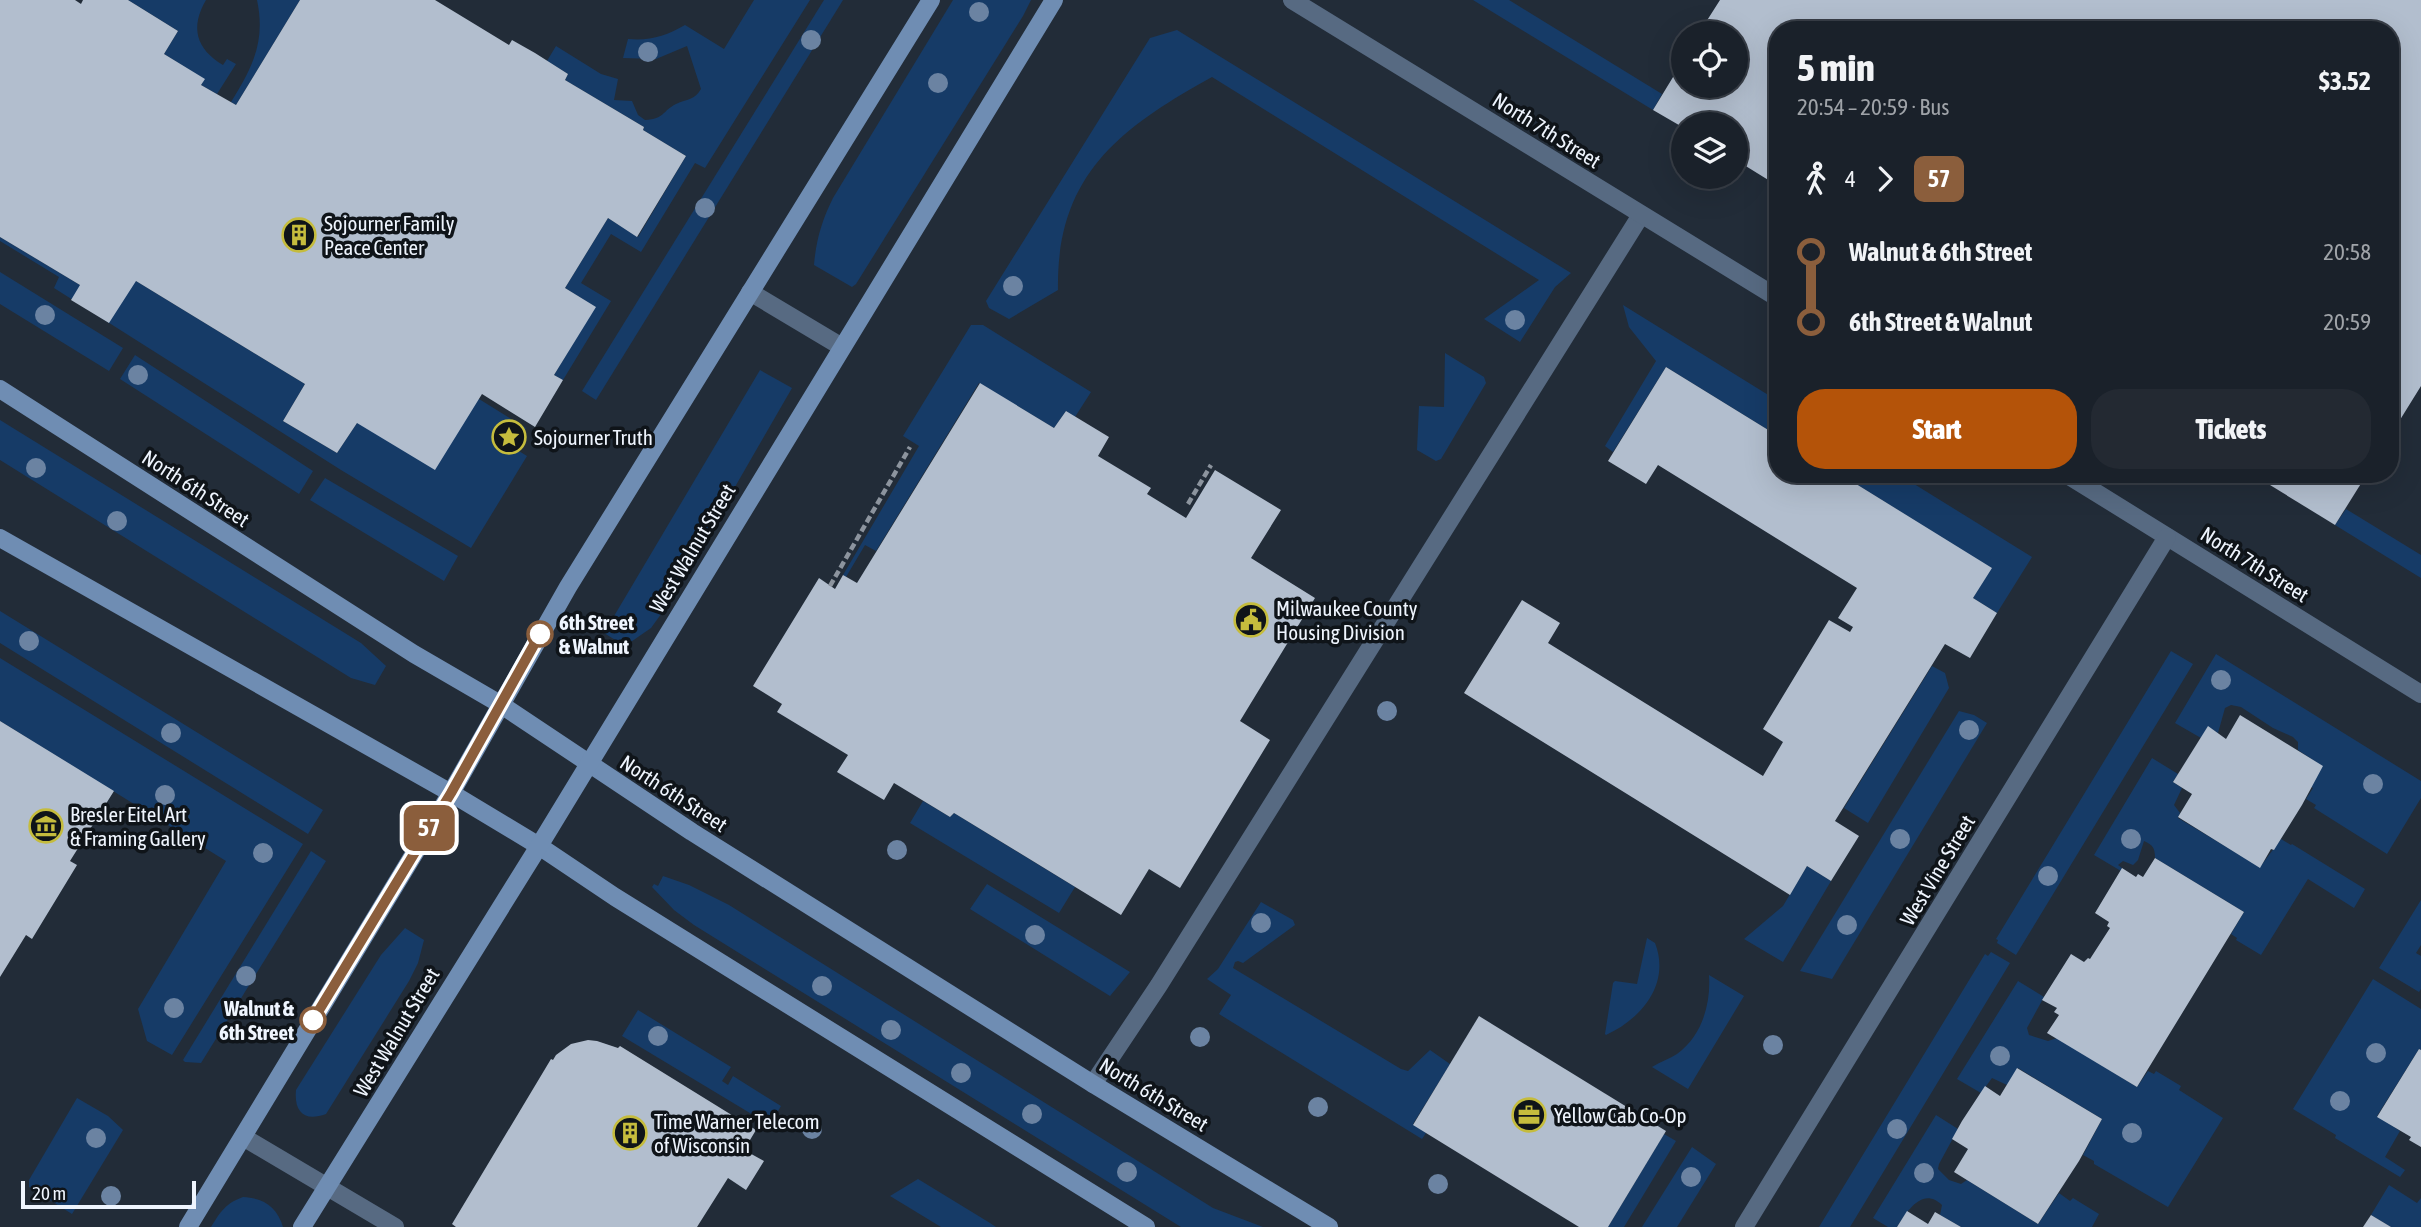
<!DOCTYPE html>
<meta charset="utf-8">
<style>
body{margin:0;font-family:"Asap Condensed",sans-serif;background:#232932;color:#f1f3f6;height:100vh;display:flex;flex-direction:column;font-size:26px;white-space:nowrap}
*{box-sizing:border-box;margin:0}
p{font-size:23px;color:#9fa3a8}
.icon{flex:none;width:38px;height:38px;fill:none;stroke:currentColor;stroke-width:2;stroke-linecap:round;stroke-linejoin:round}
.map{position:relative;flex:1;overflow:hidden}
.panel{position:absolute;left:1769px;top:21px;width:630px;height:462px;display:flex;flex-direction:column;background:#1a212a;border-radius:28px;box-shadow:0 7px 28px #0002,0 0 0 2px #383e47}
.panel>*{flex:none}
.badge{padding:0 14px;border-radius:10px;font-size:24px;line-height:46px}
.fabs{position:absolute;left:1671px;top:21px;display:grid;gap:14px}
.fabs a{display:grid;place-items:center;width:77px;height:77px;border-radius:50%;background:#1a212a;box-shadow:0 7px 28px #0002,0 0 0 2px #383e47;font-size:35px}
.scale{position:absolute;left:21px;bottom:18px;width:175px;box-sizing:border-box;padding-left:7px;border:4px solid #eff5fe;border-top:0;font-size:19px;line-height:24px;white-space:nowrap;color:#eff5fe;-webkit-text-stroke:5px #0f1419;paint-order:stroke}
.map>.badge{position:absolute;translate:-50% -50%;box-shadow:0 0 0 4px #fff}
.legs{display:flex;align-items:center;gap:10px;height:77px;padding:0 28px;font-size:23px}
.legs p{margin-inline-start:auto}
.summary{display:flex;align-items:center;justify-content:space-between;height:119px;padding:0 28px}
h1{font-size:38px;font-weight:800;line-height:52px}
.action{display:flex;gap:14px;margin-top:auto;padding:14px 28px}
.action a{flex:1;height:80px;border-radius:28px;background:#b45309;color:#fff;font-size:28px;font-weight:800;line-height:80px;text-align:center}
.action a+a{background:#232932;color:#f1f3f6}
ul{padding:0 28px;list-style:none}
li{display:flex;align-items:center;gap:24px;height:70px;font-size:26px}
li i{display:grid;place-items:center;width:10px;height:100%;margin:0 9px;background:currentColor}
li i::after{content:'';width:18px;height:18px;margin:-9px;border:5px solid;border-radius:50%;background:#1a212a}
li p{margin-inline-start:auto}
li:first-child i{background:linear-gradient(#0000 50%,currentColor 0)}
li:last-child i{background:linear-gradient(currentColor 50%,#0000 0)}
.map>svg:first-child{display:block}
.green{fill:#163b67}
.building{fill:#b2bece}
.lines{fill:none;stroke-linecap:round;stroke-linejoin:round}
.path{stroke:#8c949e;stroke-width:4.5;stroke-dasharray:7 3.5;stroke-linecap:butt}
.service{stroke:#576a82;stroke-width:18}
.minor{stroke:#576a82;stroke-width:18}
.secondary{stroke:#6f8db3;stroke-width:18}
.tree{fill:#6b83a2}
.line-1-casing{stroke:#fff;stroke-width:16}
.line-1{stroke:#8b5e3c;stroke-width:10}
.stop-1-dot{fill:#fff;stroke:#8b5e3c;stroke-width:3.5}
.labels{text-anchor:middle;dominant-baseline:central;stroke-width:7;stroke-linejoin:round;paint-order:stroke}
.street-label{font-size:21px;fill:#eff5fe;stroke:#0f1419}
.poi-label{font-size:21px;fill:#eff5fe;stroke:#0f1419;text-anchor:start}
.stop-label{font-size:21px;font-weight:bold;fill:#eff5fe;stroke:#0f1419;text-anchor:start}
</style>
<div class="map">
<svg width="2421" height="1227" viewBox="0 0 2421 1227">
<rect width="100%" height="100%" fill="#222c38"/>
<g class="green">
<path d="M128,0H206C190,27 196,49 223,65L227,59L236,64L217,94L201,85L204,79L164,54L178,31Z"/>
<path d="M257,0H300L236,105L231,102C252,68 266,42 257,0Z"/>
<path d="M754,0H810L705,168L695,163L641,252L611,234L581,283L611,301L563,380L554,375L595,307L565,288L608,218L638,237L686,156L643,130L644,127L565,80L568,74L547,61L556,46L601,74L618,79L614,100L632,101L638,115L645,120C665,119 662,111 676,104C687,99 695,100 701,89L687,46L656,59L623,58L628,39C650,41 666,36 685,25L724,49Z"/>
<polygon points="824,0 843,0 596,400 582,391"/>
<path d="M953,0H1031L1023,16L856,284L852,287L814,265C816,240 822,220 833,198Z"/>
<polygon points="1473,0 1509,0 1662,94 1653,110"/>
<path d="M1177,30L1571,273L1555,287L1520,342L1484,319L1539,280L1212,77C1120,128 1056,175 1058,290L1009,319L989,308L986,301L1150,38Z"/>
<polygon points="0,237 80,285 136,281 305,384 283,421 337,453 357,423 479,399 526,428 514,448 527,456 471,548 341,470 54,288 59,277 0,241"/>
<polygon points="0,272 123,348 109,371 0,304"/>
<polygon points="1623,305 1778,401 1778,436 1666,367 1613,452 1605,446 1656,361 1629,327"/>
<polygon points="971,325 983,325 1091,392 1075,417 1066,411 1054,428 979,383 876,551 865,545 846,577 843,575 919,446 903,436"/>
<polygon points="1445,353 1484,377 1486,383 1441,459 1436,461 1417,450 1419,406 1444,407"/>
<polygon points="135,355 313,471 299,494 120,379"/>
<polygon points="760,370 792,388 664,610 651,628 625,646 604,633"/>
<polygon points="0,420 361,643 386,666 375,685 351,678 0,460"/>
<polygon points="1840,474 1898,474 2032,557 1997,613 1973,598 1991,568"/>
<polygon points="325,478 458,556 444,581 310,500"/>
<polygon points="2346,509 2421,555 2421,578 2335,525"/>
<polygon points="0,611 323,810 308,834 0,643"/>
<polygon points="2171,651 2193,664 2016,955 1997,943 1998,940 1996,939"/>
<polygon points="2216,654 2421,781 2421,798 2387,854 2314,808 2316,805 2306,799 2313,788 2310,786 2322,766 2298,750 2298,742 2293,737 2273,728 2241,707 2231,705 2225,708 2218,733 2208,727 2201,738 2175,723"/>
<polygon points="0,658 303,844 172,1055 147,1041 138,1009 226,861 0,721"/>
<polygon points="1932,666 1945,673 1949,688 1868,823 1844,808"/>
<polygon points="1959,711 1974,715 1987,723 1832,979 1800,971"/>
<path d="M2152,758L2178,774L2173,782L2182,788L2174,805L2180,813L2178,818L2260,867L2281,839L2291,845L2292,844L2365,889L2354,908L2308,879L2261,955L2236,940L2237,938L2231,934L2244,912L2155,858C2155,848 2153,845 2144,841L2138,860L2133,865L2123,861L2118,865L2122,868L2121,871L2094,855Z"/>
<polygon points="923,801 950,817 954,813 1075,887 1059,913 910,823"/>
<polygon points="311,851 326,861 201,1063 185,1062 183,1060"/>
<polygon points="1807,866 1831,881 1783,962 1744,939 1783,906"/>
<polygon points="663,876 689,885 729,905 1213,1208 1263,1227 1181,1227 694,925 674,910 652,887 654,884 658,886"/>
<polygon points="987,884 1130,972 1110,996 970,909"/>
<polygon points="2421,900 2421,945 2416,953 2421,956 2421,989 2419,992 2379,968"/>
<polygon points="1261,902 1293,920 1295,925 1243,963 1238,961 1235,962 1233,968 1401,1069 1408,1071 1430,1050 1450,1064 1413,1124 1426,1133 1422,1139 1219,1014 1231,995 1207,979 1218,969"/>
<path d="M405,928L424,940L418,963L409,981L326,1114C304,1122 294,1112 296,1090L381,955Z"/>
<path d="M1647,938L1655,943C1671,984 1641,1019 1606,1035L1605,1034L1613,983L1615,981L1637,984Z"/>
<polygon points="1991,952 2010,963 1850,1227 1819,1227 1985,954 1988,956"/>
<path d="M1709,975L1744,996L1688,1089L1652,1067C1660,1062 1669,1059 1677,1054C1702,1036 1711,1004 1709,975Z"/>
<polygon points="2373,979 2421,1009 2421,1050 2419,1049 2377,1116 2400,1131 2385,1157 2405,1170 2400,1177 2335,1138 2336,1135 2293,1109"/>
<polygon points="2018,981 2044,997 2027,1028 2029,1035 2048,1041 2057,1038 2137,1087 2148,1071 2154,1074 2156,1071 2181,1086 2179,1090 2223,1118 2168,1207 2094,1164 2094,1161 2083,1155 2102,1119 2018,1068 2007,1085 1992,1078 1981,1093 1957,1079"/>
<polygon points="638,1010 731,1067 722,1081 728,1085 733,1076 781,1106 770,1125 622,1036"/>
<polygon points="77,1098 108,1116 123,1130 72,1214 29,1187 29,1180"/>
<path d="M1936,1115L1958,1129L1939,1164L1938,1169L1949,1180L1961,1184L1967,1180L2038,1224L2059,1193L2070,1201L2073,1198L2099,1214L2092,1227H1961L1940,1215L1942,1205C1922,1186 1907,1212 1897,1227H1888L1873,1218Z"/>
<polygon points="1664,1134 1676,1141 1624,1227 1608,1227"/>
<polygon points="1692,1147 1716,1164 1677,1227 1642,1227"/>
<polygon points="918,1179 990,1223 996,1227 941,1227 890,1196"/>
<polygon points="2389,1185 2417,1203 2421,1198 2421,1227 2391,1227 2371,1215"/>
<path d="M243,1197C264,1198 277,1207 283,1227H211C220,1212 226,1203 243,1197Z"/>
</g>
<g class="building">
<polygon points="0,0 75,0 81,4 83,0 128,0 178,31 164,54 205,79 201,85 236,105 300,0 435,0 509,45 512,40 535,53 568,74 565,80 644,127 643,130 686,156 637,237 608,218 565,288 596,307 554,375 563,380 535,427 482,394 435,470 357,423 337,453 283,421 305,384 136,281 109,323 71,300 80,285 0,237"/>
<polygon points="1720,0 2421,0 2421,386 2390,436 2390,30 1778,30 1778,186 1736,160 1736,124 1684,124 1684,128 1653,110 1684,59 1684,86 1736,86 1736,33 1699,33"/>
<polygon points="1666,367 1778,436 1778,474 1840,474 1992,568 1973,598 1997,613 1970,658 1945,644 1835,821 1859,836 1831,881 1807,866 1790,895 1464,693 1522,600 1560,623 1548,643 1763,776 1783,742 1763,729 1829,620 1850,632 1853,627 1838,618 1857,588 1658,465 1646,484 1608,461"/>
<polygon points="980,383 1054,428 1066,411 1109,437 1098,456 1151,488 1147,494 1186,518 1215,470 1281,510 1251,558 1315,598 1240,721 1270,740 1180,888 1149,869 1121,915 954,813 950,817 894,783 884,800 837,772 848,755 777,712 782,704 753,686 819,578 835,589 843,575 857,583"/>
<polygon points="2252,474 2367,474 2335,525"/>
<polygon points="2240,715 2323,766 2302,805 2274,850 2271,849 2260,868 2178,817 2192,794 2173,782 2208,726 2226,739"/>
<polygon points="0,721 114,791 70,861 77,865 32,939 26,935 0,977"/>
<polygon points="2155,858 2244,912 2137,1087 2047,1033 2059,1015 2054,1012 2057,1008 2042,1000 2071,954 2084,962 2088,958 2090,959 2110,928 2107,926 2109,922 2095,913 2122,868 2136,877 2138,874 2143,877"/>
<polygon points="1479,1016 1666,1131 1608,1227 1579,1227 1413,1125"/>
<polygon points="588,1040 597,1041 618,1048 620,1046 756,1130 744,1150 764,1161 746,1190 728,1178 697,1227 456,1227 452,1224 551,1059 553,1060 556,1055 571,1044"/>
<polygon points="2419,1049 2421,1050 2421,1147 2409,1140 2411,1137 2377,1117"/>
<polygon points="2017,1068 2102,1119 2079,1161 2038,1224 1954,1172 1968,1149 1952,1139 1962,1121 1985,1086 2000,1096"/>
<polygon points="1907,1211 1928,1224 1935,1212 1961,1227 1897,1227"/>
<polygon points="2371,1215 2391,1227 2363,1227"/>
</g>
<g class="lines">
<g class="path">
<polyline points="1188,504 1211,465"/>
<polyline points="830,586 910,447"/>
</g>
<g class="service">
<polyline points="750,292 842,347"/>
<polyline points="1093,1084 1159,985 1641,215"/>
<polyline points="243,1137 395,1227"/>
</g>
<g class="minor">
<polyline points="1292,0 1778,298"/>
<polyline points="2066,474 2421,694"/>
<polyline points="1744,1227 2167,537"/>
</g>
<g class="secondary">
<polyline points="0,389 414,654 500,704 692,832 1093,1084 1329,1227"/>
<polyline points="0,538 451,793 539,846 615,897 1146,1227"/>
<polyline points="188,1227 451,793 568,587 931,0"/>
<polyline points="302,1227 539,846 1054,0"/>
</g>
</g>
<g class="tree">
<circle cx="979" cy="12" r="10"/>
<circle cx="811" cy="40" r="10"/>
<circle cx="648" cy="52" r="10"/>
<circle cx="938" cy="83" r="10"/>
<circle cx="705" cy="208" r="10"/>
<circle cx="1013" cy="286" r="10"/>
<circle cx="45" cy="315" r="10"/>
<circle cx="1515" cy="320" r="10"/>
<circle cx="138" cy="375" r="10"/>
<circle cx="36" cy="468" r="10"/>
<circle cx="117" cy="521" r="10"/>
<circle cx="29" cy="641" r="10"/>
<circle cx="2221" cy="680" r="10"/>
<circle cx="1387" cy="711" r="10"/>
<circle cx="1969" cy="730" r="10"/>
<circle cx="171" cy="733" r="10"/>
<circle cx="2373" cy="784" r="10"/>
<circle cx="165" cy="795" r="10"/>
<circle cx="1900" cy="839" r="10"/>
<circle cx="2131" cy="839" r="10"/>
<circle cx="897" cy="850" r="10"/>
<circle cx="263" cy="853" r="10"/>
<circle cx="2048" cy="876" r="10"/>
<circle cx="1261" cy="923" r="10"/>
<circle cx="1847" cy="925" r="10"/>
<circle cx="1035" cy="935" r="10"/>
<circle cx="246" cy="976" r="10"/>
<circle cx="822" cy="986" r="10"/>
<circle cx="174" cy="1008" r="10"/>
<circle cx="891" cy="1030" r="10"/>
<circle cx="658" cy="1036" r="10"/>
<circle cx="1200" cy="1037" r="10"/>
<circle cx="1773" cy="1045" r="10"/>
<circle cx="2376" cy="1053" r="10"/>
<circle cx="2000" cy="1056" r="10"/>
<circle cx="961" cy="1073" r="10"/>
<circle cx="2340" cy="1101" r="10"/>
<circle cx="1318" cy="1107" r="10"/>
<circle cx="1032" cy="1114" r="10"/>
<circle cx="812" cy="1129" r="10"/>
<circle cx="1897" cy="1129" r="10"/>
<circle cx="2132" cy="1133" r="10"/>
<circle cx="96" cy="1138" r="10"/>
<circle cx="1127" cy="1172" r="10"/>
<circle cx="1924" cy="1173" r="10"/>
<circle cx="1691" cy="1177" r="10"/>
<circle cx="1438" cy="1184" r="10"/>
<circle cx="111" cy="1196" r="10"/>
</g>
<g class="lines">
<defs>
<polyline id="line-1" points="313,1020 451,793 540,634"/>
</defs>
<use href="#line-1" class="line-1-casing"/>
<use href="#line-1" class="line-1"/>
</g>
<defs>
<symbol id="building-ring" viewBox="-11 -11 22 22"><circle r="9.5" fill="#0f1419" stroke="#c5bc3d" stroke-width="1.5"/><path d="M-4-6H4V6H1V3H-1V6H-4ZM-2.5-4.3h1.7v1.8h-1.7ZM.8-4.3h1.7v1.8H.8ZM-2.5-1h1.7V.8h-1.7ZM.8-1h1.7V.8H.8Z" fill="#c5bc3d"/></symbol>
<symbol id="sight-ring" viewBox="-11 -11 22 22"><circle r="9.5" fill="#0f1419" stroke="#c5bc3d" stroke-width="1.5"/><path d="M0-6L1.8-2.2L6-1.7L2.9 1.2L3.7 5.4L0 3.3L-3.7 5.4L-2.9 1.2L-6-1.7L-1.8-2.2Z" fill="#c5bc3d"/></symbol>
<symbol id="civic-ring" viewBox="-11 -11 22 22"><circle r="9.5" fill="#0f1419" stroke="#c5bc3d" stroke-width="1.5"/><path d="M-.6-6.5H3V-4.5H.6V-3L4-1V1h2V6H-6V1h2V-1L-.6-3ZM-1.2 2.5V6h2.4V2.5Z" fill="#c5bc3d"/></symbol>
<symbol id="museum-ring" viewBox="-11 -11 22 22"><circle r="9.5" fill="#0f1419" stroke="#c5bc3d" stroke-width="1.5"/><path d="M0-6L6-3V-2H-6V-3ZM-5-1h2V3h-2ZM-1-1h2V3h-2ZM3-1h2V3H3ZM-6 4H6V6H-6Z" fill="#c5bc3d"/></symbol>
<symbol id="office-ring" viewBox="-11 -11 22 22"><circle r="9.5" fill="#0f1419" stroke="#c5bc3d" stroke-width="1.5"/><path d="M-6-3h4V-5.5h4V-3h4V5H-6ZM-1-4.5V-3h2v-1.5ZM-6 0V1H6V0Z" fill="#c5bc3d"/></symbol>
</defs>
<g fill-rule="evenodd">
<use href="#building-ring" x="280" y="216" width="38" height="38"/>
<use href="#sight-ring" x="490" y="418" width="38" height="38"/>
<use href="#civic-ring" x="1232" y="601" width="38" height="38"/>
<use href="#museum-ring" x="27" y="807" width="38" height="38"/>
<use href="#office-ring" x="1510" y="1096" width="38" height="38"/>
<use href="#building-ring" x="611" y="1114" width="38" height="38"/>
</g>
<g class="stop-1-dot">
<circle cx="540" cy="634" r="12"/>
<circle cx="313" cy="1020" r="12"/>
</g>
<g class="labels">
<g class="street-label">
<text transform="translate(1547 130) rotate(32)">North 7th Street</text>
<text transform="translate(196 488) rotate(33)">North 6th Street</text>
<text transform="translate(692 548) rotate(-59)">West Walnut Street</text>
<text transform="translate(2255 564) rotate(32)">North 7th Street</text>
<text transform="translate(674 793) rotate(33)">North 6th Street</text>
<text transform="translate(1937 870) rotate(-59)">West Vine Street</text>
<text transform="translate(396 1032) rotate(-59)">West Walnut Street</text>
<text transform="translate(1154 1094) rotate(31)">North 6th Street</text>
</g>
<g class="poi-label">
<text x="324" y="223">Sojourner Family<tspan x="324" dy="24">Peace Center</tspan></text>
<text x="534" y="437">Sojourner Truth</text>
<text x="1276" y="608">Milwaukee County<tspan x="1276" dy="24">Housing Division</tspan></text>
<text x="70" y="814">Bresler Eitel Art<tspan x="70" dy="24">&amp; Framing Gallery</tspan></text>
<text x="1554" y="1115">Yellow Cab Co-Op</text>
<text x="654" y="1121">Time Warner Telecom<tspan x="654" dy="24">of Wisconsin</tspan></text>
</g>
<g class="stop-label">
<text x="559" y="622">6th Street<tspan x="559" dy="24">&amp; Walnut</tspan></text>
<text x="294" y="1008" text-anchor="end">Walnut &amp;<tspan x="294" dy="24">6th Street</tspan></text>
</g>
</g>
</svg>
<div class="fabs">
<a><svg class="icon" aria-label="locate" viewBox="0 0 24 24"><circle cx="12" cy="12" r="6"/><path d="M12 2v4M12 18v4M2 12h4M18 12h4"/></svg></a>
<a><svg class="icon" aria-label="layers" viewBox="0 0 24 24"><path d="M12 4l9 5-9 5-9-5zM3 14l9 5 9-5"/></svg></a>
</div>
<div class="scale">20 m</div>
<b class="badge" style="left:429px;top:828px;background:#8b5e3c;color:#fff">57</b>
<section class="panel">
<div class="summary"><div><h1>5 min</h1><p>20:54 – 20:59 · Bus</p></div><b>$3.52</b></div>
<div class="legs"><svg class="icon" aria-label="walk" viewBox="0 0 24 24"><circle cx="13" cy="4" r="2"/><path d="M13 8l-2 6 4 7M11 14l-3 7M7 12l3-4h3l4 4"/></svg>4<svg class="icon" aria-label="forward" viewBox="0 0 24 24"><path d="M9 5l7 7-7 7"/></svg><b class="badge" style="background:#8b5e3c;color:#fff">57</b></div>
<ul>
<li><i style="color:#8b5e3c"></i><b>Walnut &amp; 6th Street</b><p>20:58</p></li>
<li><i style="color:#8b5e3c"></i><b>6th Street &amp; Walnut</b><p>20:59</p></li>
</ul>
<div class="action"><a>Start</a><a>Tickets</a></div>
</section>
</div>
